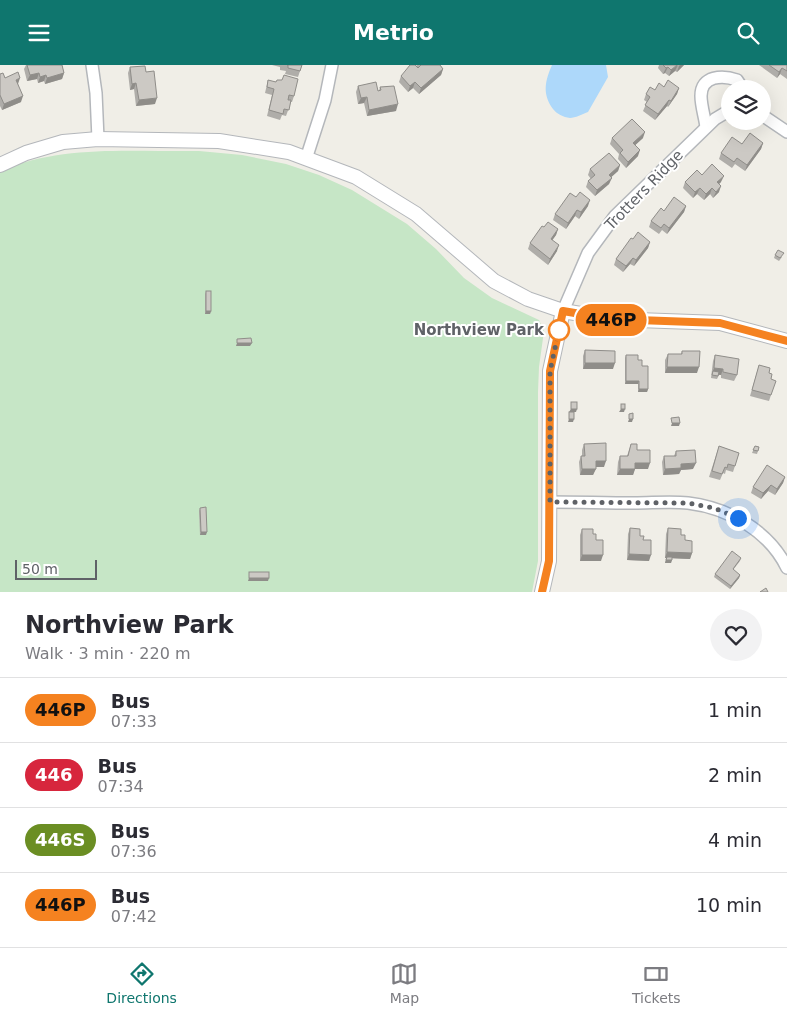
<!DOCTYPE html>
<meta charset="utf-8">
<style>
body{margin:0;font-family:"DejaVu Sans",sans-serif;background:#f2f2f3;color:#2b2b33;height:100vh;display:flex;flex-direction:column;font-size:19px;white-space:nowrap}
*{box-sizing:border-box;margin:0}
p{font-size:16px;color:#7c7c81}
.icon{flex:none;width:28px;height:28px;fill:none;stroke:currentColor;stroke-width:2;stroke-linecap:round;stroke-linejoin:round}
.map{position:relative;height:527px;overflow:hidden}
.side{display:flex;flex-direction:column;background:#fff;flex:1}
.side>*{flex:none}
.badge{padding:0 10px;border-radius:16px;font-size:18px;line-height:32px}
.tools{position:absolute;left:721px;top:15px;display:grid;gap:10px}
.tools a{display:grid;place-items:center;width:50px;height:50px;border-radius:50%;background:#fff;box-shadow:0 5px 20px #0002;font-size:25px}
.scale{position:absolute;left:15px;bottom:12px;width:82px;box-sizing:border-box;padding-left:5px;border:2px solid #5f6267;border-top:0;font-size:14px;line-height:18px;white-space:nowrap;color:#5f6267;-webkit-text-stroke:4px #fff;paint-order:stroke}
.you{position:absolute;width:25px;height:25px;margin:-12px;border:4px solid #fff;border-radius:50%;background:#1a73e8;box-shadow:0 0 0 8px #1a73e833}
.map>.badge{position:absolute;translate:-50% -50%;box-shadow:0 0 0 2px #fff}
.round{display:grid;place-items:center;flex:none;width:52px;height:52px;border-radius:26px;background:#f2f2f3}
.summary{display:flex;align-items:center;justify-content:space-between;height:85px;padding:0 25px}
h1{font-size:24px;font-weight:700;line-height:38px}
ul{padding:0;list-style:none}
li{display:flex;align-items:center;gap:15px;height:65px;padding:0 25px;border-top:1px solid #e1e1e2}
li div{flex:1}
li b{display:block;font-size:19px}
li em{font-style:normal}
li .badge{min-width:55px;font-weight:700;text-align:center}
header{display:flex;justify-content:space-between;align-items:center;height:65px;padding:0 25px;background:#0f766e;color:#fff;font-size:22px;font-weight:700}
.tab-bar{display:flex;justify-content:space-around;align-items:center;height:70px;border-top:1px solid #e1e1e2;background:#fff;font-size:14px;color:#7c7c81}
.tab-bar a{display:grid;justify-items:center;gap:2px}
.tab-bar .active{color:#0f766e}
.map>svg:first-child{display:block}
.green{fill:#c6e6c6}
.water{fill:#add8fa}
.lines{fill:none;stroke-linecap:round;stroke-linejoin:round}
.minor-casing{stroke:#b4b7bb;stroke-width:14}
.tertiary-casing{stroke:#b4b7bb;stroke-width:16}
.minor{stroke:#fff;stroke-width:11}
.tertiary{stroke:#fff;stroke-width:14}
.wall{fill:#afada9}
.shaded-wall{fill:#8f8d89}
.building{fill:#ccc9c4;stroke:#8f8d89}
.line-casing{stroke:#fff;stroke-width:11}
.line{stroke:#f58220;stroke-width:8}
.walk{stroke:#5f6267;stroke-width:5;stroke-dasharray:0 9}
.stop-dot{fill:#fff;stroke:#f58220;stroke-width:2.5}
.labels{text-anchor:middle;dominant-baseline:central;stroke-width:4;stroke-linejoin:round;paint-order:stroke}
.street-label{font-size:15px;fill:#5f6267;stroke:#fff}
.stop-label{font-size:15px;font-weight:bold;fill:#5f6267;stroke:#fff;text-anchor:end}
</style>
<header><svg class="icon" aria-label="menu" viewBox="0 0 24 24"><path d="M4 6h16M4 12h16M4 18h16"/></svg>Metrio<svg class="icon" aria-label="search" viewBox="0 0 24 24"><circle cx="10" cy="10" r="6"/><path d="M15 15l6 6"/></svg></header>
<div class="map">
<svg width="787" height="527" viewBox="0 0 787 527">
<rect width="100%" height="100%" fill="#f0eee7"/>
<path class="green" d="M199,86L242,90L286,99L319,110L352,125L407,159L436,184L464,213L492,233L539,255L544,266L539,302L538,327V496L532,527H0V106C61,79 134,87 199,86Z"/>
<path class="water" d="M552,0H606L608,12L588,47C583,49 575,53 570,53C563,52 557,49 553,44C542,29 545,16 552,0Z"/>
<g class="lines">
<defs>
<g id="minor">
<polyline points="92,0 96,28 98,74"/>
<polyline points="762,50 787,67"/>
<path d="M706,62C705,53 701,41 701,31C701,10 723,10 737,15L743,24"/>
<polyline points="306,94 325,35 332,0"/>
<polyline points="563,246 588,188 615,151 715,54 730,45"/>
<path d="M550,437C578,437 606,438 634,438C652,438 671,436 688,438C729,443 769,466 787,503"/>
</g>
<g id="tertiary">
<polyline points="0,100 26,88 63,77 98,74 219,76 289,87 356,112 416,149 494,216 528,234 563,246 610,254 720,258 787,276"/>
<polyline points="542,527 549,496 550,306 563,246"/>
</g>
</defs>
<use href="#minor" class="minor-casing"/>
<use href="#tertiary" class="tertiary-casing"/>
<use href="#minor" class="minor"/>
<use href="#tertiary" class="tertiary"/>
</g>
<g class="wall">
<polygon points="26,0 62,0 64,8 62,14 45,19 44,16 38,18 37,14 27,16 24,4"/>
<polygon points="272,0 302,0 298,12 285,9 286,6 280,5 280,2"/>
<polygon points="417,0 440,0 443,4 441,10 419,29 413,23 408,27 399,17 401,11 416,1"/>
<polygon points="659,0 684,0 677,7 675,6 669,11 665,8 663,9 658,3"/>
<polygon points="759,0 787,0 787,14 780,9 777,13"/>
<polygon points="130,2 146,7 155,39 136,41 134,24 130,25 128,8"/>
<polygon points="0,9 5,13 18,19 21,37 2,45 0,41"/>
<polygon points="268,15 294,31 292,37 291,37 286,51 282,50 280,55 267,51 272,30 265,28"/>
<polygon points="358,21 378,26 379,26 380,22 396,46 367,51 364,38 358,39 356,27"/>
<polygon points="664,22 679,23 677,29 668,42 667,41 655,55 643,46 647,37 644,35 646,29"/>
<polygon points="612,73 643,73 635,80 638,91 626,103 618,94 619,89 610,79"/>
<polygon points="763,78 761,84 745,106 735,99 732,103 719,94 721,88"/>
<polygon points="620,100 618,106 611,112 609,119 595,131 586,122 588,116 591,114 588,110 590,104"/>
<polygon points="702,110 721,117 719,119 719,127 713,133 710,129 704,135 697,129 693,133 683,123 685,117"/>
<polygon points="588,141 579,154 575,151 566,164 553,155 555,149"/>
<polygon points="686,141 684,147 667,169 662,165 659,169 649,162 651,156 664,146"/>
<polygon points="544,162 558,164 556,170 552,175 557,186 548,200 528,184 530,178"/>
<polygon points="633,174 650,177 648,183 634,201 630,199 623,207 614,200 616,194"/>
<polygon points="775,190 782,192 779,196 774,193"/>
<polygon points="206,226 211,246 210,249 205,249 205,229"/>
<polygon points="585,285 613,304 583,304 583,291"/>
<polygon points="682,286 697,308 665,308 665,295 668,289 681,289"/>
<polygon points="626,290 638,295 642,301 648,324 647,327 638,327 638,319 625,319 625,293"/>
<polygon points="715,290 737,310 734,316 721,313 721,310 719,310 717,314 711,313 713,296"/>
<polygon points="759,300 769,308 771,314 771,330 769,336 750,331"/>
<polygon points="584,379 604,402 596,402 593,410 580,410 579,397 581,391 582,391 582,385"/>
<polygon points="631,379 637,385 648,404 635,404 633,410 617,410 618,397 620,391 627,391"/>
<polygon points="719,381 739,388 733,407 726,405 725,409 723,408 720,415 709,412"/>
<polygon points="755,381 759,382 757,389 752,388"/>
<polygon points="676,386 693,404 681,405 679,409 663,410 662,397 664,391 674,391"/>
<polygon points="785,412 783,418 775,430 768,426 761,434 751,428 753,422"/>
<polygon points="200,443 206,470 200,470 199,446"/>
<polygon points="630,463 640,471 643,475 649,496 627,495 628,469"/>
<polygon points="668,463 681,470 692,488 690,494 672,493 671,498 665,498 666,493 665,493 666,469"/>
<polygon points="582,464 593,469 596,475 601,496 580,496 580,470"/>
<polygon points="741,493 740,496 733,505 740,510 739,513 730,524 714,512 715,509"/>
</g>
<g class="shaded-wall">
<polygon points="678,0 675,6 669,11 671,5"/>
<polygon points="680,0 684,0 677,7 679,1"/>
<polygon points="668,2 665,8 663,9 666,3"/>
<polygon points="782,3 780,9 777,13 779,7"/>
<polygon points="443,4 441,10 419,29 421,23"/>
<polygon points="39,8 37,14 27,16 30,10"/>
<polygon points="64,8 62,14 45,19 47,13"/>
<polygon points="46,10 44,16 38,18 40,12"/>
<polygon points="20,13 18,19 13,21 16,15"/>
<polygon points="415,17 413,23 408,27 410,21"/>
<polygon points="136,18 134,24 130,25 132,19"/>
<polygon points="679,23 677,29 668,42 671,36"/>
<polygon points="23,31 21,37 2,45 4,39"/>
<polygon points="367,32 364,38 358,39 361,33"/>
<polygon points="157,33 155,39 136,41 139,35"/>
<polygon points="669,35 667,41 655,55 658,49"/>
<polygon points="398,39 396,46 367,51 369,45"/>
<polygon points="645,67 643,73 631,84 633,78"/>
<polygon points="763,78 761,84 745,106 747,100"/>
<polygon points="640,85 638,91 626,103 628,97"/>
<polygon points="620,100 618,106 607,116 609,110"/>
<polygon points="724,111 721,117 715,123 717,117"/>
<polygon points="612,113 609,119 595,131 597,125"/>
<polygon points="721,121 719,127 713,133 716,127"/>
<polygon points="700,123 697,129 693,133 695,127"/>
<polygon points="712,123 710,129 704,135 706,129"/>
<polygon points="590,135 588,141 579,154 581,147"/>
<polygon points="686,141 684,147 667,169 669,163"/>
<polygon points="577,145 575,151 566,164 568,158"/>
<polygon points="558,164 556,170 549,180 551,174"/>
<polygon points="650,177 648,183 634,201 636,195"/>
<polygon points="559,180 557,186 548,200 550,194"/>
<polygon points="633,193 630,199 623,207 626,201"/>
<polygon points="206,246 211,246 210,249 205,249"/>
<polygon points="237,278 252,278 250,281 236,281"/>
<polygon points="585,298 615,298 613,304 583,304"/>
<polygon points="667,302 699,302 697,308 665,308"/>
<polygon points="714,303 723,304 721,310 712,309"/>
<polygon points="626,316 639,316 638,319 625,319"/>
<polygon points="639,324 648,324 647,327 638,327"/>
<polygon points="571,344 577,344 576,347 569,347"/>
<polygon points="621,344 625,344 624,347 619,347"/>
<polygon points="569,354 574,354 573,357 568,357"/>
<polygon points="629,354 633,354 632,357 628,357"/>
<polygon points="672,358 680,358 679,361 671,361"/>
<polygon points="596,396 606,396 604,402 593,402"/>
<polygon points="635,398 650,398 648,404 635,404 633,410 617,410 620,404"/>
<polygon points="696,398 693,404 681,405 679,409 663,410 665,404 681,399"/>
<polygon points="582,404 596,404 593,410 580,410"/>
<polygon points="785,412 783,418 775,430 777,424"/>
<polygon points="771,420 768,426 761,434 763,428"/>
<polygon points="201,467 207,467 206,470 200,470"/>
<polygon points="667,487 692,488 690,494 665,493"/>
<polygon points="629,489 651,490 649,496 627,495"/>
<polygon points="582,490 603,490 601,496 580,496"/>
<polygon points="666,495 672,495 671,498 665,498"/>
<polygon points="740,510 739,513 730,524 731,521"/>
<polygon points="249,513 269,513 268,516 248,516"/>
</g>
<g class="building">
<polygon points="27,0 62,0 64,8 47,13 46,10 40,12 39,8 30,10"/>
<polygon points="287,0 302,0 300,6 288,3 288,0"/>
<polygon points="410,0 415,0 418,3 421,0 440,0 443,4 421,23 415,17 410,21 401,11"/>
<polygon points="663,0 677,0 671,5 668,2 666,3"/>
<polygon points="769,0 787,0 787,6 782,3 779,7"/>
<polygon points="145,1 146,7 154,6 157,33 139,35 136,18 132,19 130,2"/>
<polygon points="18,7 20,13 16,15 23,31 4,39 0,30 0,9 3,8 5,13"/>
<polygon points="284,10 298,14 294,31 289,30 288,35 291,35 289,45 284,44 283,49 269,45 274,24 267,22 268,15 276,17 277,15 282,15"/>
<polygon points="668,15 679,23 671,36 669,35 658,49 645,40 650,32 646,29 650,22 655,25 659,18 664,22"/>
<polygon points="376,17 378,26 381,25 380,22 394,21 398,39 369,45 367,32 361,33 358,21"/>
<polygon points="632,54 645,67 633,78 640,85 628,97 620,88 623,85 612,73"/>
<polygon points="750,68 763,78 747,100 737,93 734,97 721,88 732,72 742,79"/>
<polygon points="609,88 620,100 609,110 612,113 597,125 588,116 595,110 590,104"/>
<polygon points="712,99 724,111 717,117 721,121 716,127 712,123 706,129 700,123 695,127 685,117 697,105 702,110"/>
<polygon points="580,127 590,135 581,147 577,145 568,158 555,149 570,128 576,132"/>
<polygon points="674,132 686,141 669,163 664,159 661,163 651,156 661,143 664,146"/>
<polygon points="548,157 558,164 551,174 559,180 550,194 530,178 542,161 544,162"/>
<polygon points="638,167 650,177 636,195 633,193 626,201 616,194 631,173 633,174"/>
<polygon points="778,185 784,188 780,193 775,190"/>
<rect x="206" y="226" width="5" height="20"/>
<polygon points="251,273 252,278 237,278 237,274"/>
<polygon points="585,285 615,286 615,298 585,298"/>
<polygon points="682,286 700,286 699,302 667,302 668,289 682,289"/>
<polygon points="626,290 638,290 638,295 642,295 642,301 648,301 648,324 639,324 639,316 626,316"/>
<polygon points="715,290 739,294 737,310 723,307 723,304 714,303"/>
<polygon points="759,300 770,303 769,308 772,309 771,314 776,316 771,330 752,325"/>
<polygon points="713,306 719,307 718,311 712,310"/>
<rect x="571" y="337" width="6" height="7"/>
<rect x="621" y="339" width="4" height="5"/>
<rect x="569" y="347" width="5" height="7"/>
<polygon points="633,348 633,354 629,354 629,349"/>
<polygon points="679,352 680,358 672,358 671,353"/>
<polygon points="606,378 606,396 596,396 596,404 582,404 581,391 585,391 584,379"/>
<polygon points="631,379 637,379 637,385 650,385 650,398 635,398 635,404 620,404 620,391 628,391"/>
<polygon points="719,381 739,388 735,401 728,399 727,403 725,402 722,409 712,406"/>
<polygon points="755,381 759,382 758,386 753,385"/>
<polygon points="695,385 696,398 681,399 681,403 665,404 664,391 676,391 676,386"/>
<polygon points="767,400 785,412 777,424 771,420 763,428 753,422"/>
<polygon points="206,442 207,467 201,467 200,443"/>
<polygon points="630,463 640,464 640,471 644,471 643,475 651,475 651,490 629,489"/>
<polygon points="668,463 681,464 681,470 685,470 685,475 692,476 692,488 667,487"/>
<polygon points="582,464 593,464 593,469 596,469 596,475 603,475 603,490 582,490"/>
<polygon points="732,486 741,493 733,504 740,510 731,521 715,509"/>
<polygon points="667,492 672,492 672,495 666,495"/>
<rect x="249" y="507" width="20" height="6"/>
<polygon points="766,523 768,527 760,527"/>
</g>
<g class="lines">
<defs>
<polyline id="line" points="542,527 549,496 550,306 563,246 610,254 720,258 787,276"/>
</defs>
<use href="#line" class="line-casing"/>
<use href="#line" class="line"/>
<polyline class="walk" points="559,265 550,306 550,437 688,438 714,443 738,453"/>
</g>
<circle class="stop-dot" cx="559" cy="265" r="10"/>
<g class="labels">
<g class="street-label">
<text transform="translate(644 125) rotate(-46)">Trotters Ridge</text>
</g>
<g class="stop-label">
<text x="544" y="265">Northview Park</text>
</g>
</g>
</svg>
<div class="tools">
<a><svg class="icon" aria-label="layers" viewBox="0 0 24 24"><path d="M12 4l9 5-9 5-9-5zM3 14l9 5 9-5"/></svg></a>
</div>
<div class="scale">50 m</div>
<div class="you" style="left:738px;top:453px"></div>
<b class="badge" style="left:611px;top:255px;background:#f58220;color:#111">446P</b>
</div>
<section class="side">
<div class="summary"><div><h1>Northview Park</h1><p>Walk · 3 min · 220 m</p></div><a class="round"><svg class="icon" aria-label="heart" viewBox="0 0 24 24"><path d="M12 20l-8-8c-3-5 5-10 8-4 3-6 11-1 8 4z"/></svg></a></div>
<ul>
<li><span class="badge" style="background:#f58220;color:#111">446P</span><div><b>Bus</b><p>07:33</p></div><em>1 min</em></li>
<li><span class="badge" style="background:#d7263d;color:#fff">446</span><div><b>Bus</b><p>07:34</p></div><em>2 min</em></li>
<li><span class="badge" style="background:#6b8e23;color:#fff">446S</span><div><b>Bus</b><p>07:36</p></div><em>4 min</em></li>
<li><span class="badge" style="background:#f58220;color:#111">446P</span><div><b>Bus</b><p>07:42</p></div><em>10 min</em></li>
</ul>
</section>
<nav class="tab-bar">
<a class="active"><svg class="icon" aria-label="directions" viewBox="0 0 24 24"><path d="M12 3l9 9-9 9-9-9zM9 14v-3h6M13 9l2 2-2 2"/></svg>Directions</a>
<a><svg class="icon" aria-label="map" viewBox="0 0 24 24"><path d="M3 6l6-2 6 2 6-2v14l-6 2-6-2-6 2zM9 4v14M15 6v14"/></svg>Map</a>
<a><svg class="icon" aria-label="tickets" viewBox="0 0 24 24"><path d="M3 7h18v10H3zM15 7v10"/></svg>Tickets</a>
</nav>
